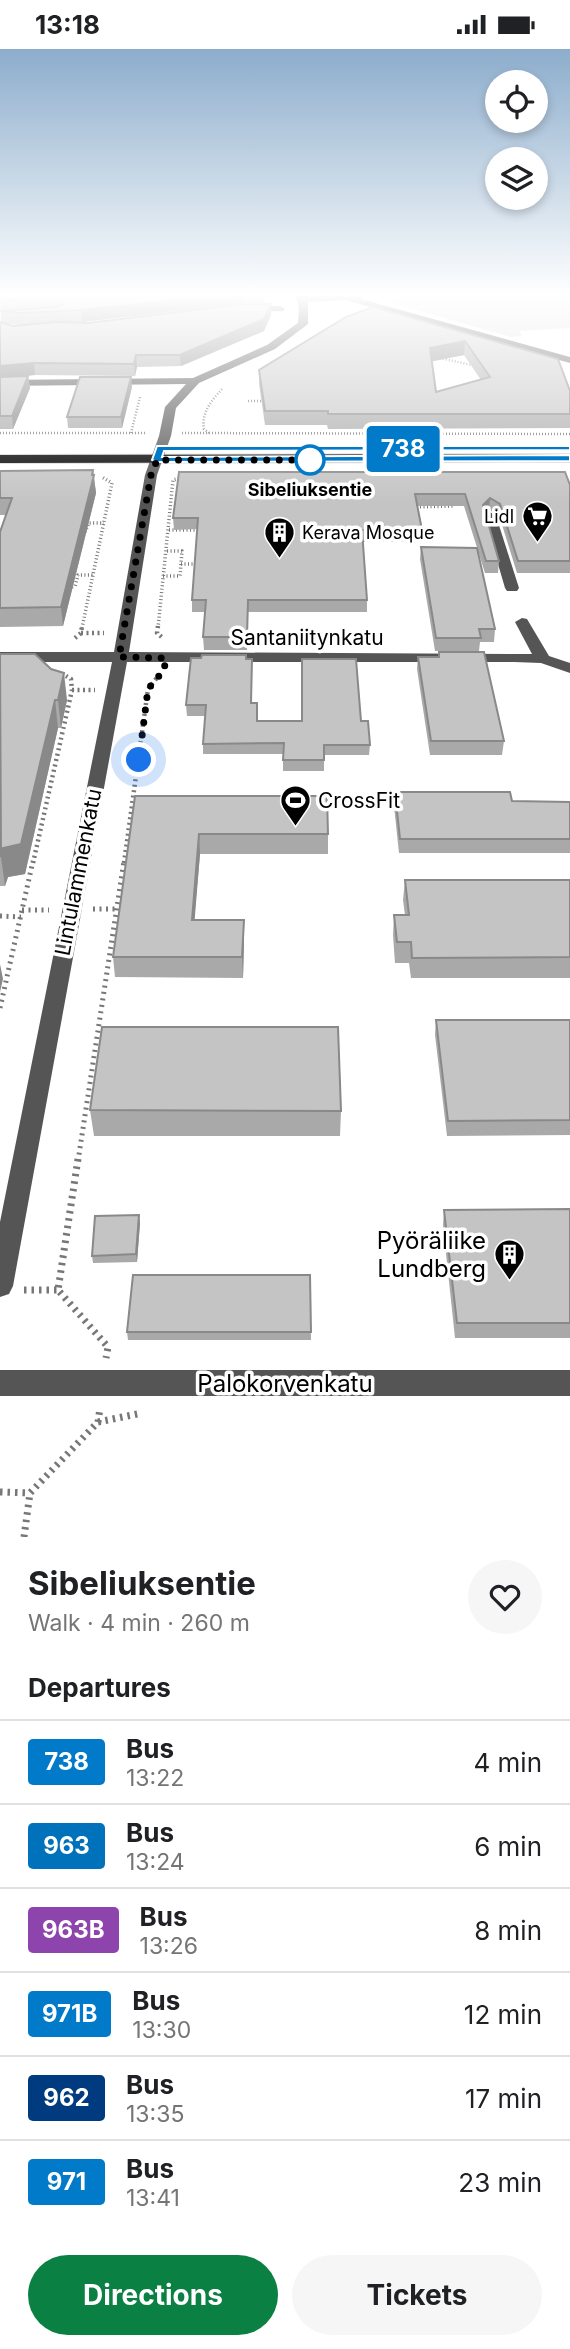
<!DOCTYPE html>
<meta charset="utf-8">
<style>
body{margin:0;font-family:Inter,sans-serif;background:#f6f6f6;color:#202124;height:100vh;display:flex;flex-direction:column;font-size:26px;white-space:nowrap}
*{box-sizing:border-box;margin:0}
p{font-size:23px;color:#757577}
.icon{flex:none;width:38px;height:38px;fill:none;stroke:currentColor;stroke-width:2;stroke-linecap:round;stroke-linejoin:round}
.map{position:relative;height:1488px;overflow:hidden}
.sheet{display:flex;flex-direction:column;background:#fff;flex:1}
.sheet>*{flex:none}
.badge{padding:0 14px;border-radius:5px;font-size:24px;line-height:46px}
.buttons{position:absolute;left:485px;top:21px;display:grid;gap:14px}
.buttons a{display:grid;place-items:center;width:63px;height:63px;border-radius:50%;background:#fff;box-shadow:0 4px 10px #0003;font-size:35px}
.you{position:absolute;width:35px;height:35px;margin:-18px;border:5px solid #fff;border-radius:50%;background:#1a73e8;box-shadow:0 0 0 10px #1a73e833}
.map>.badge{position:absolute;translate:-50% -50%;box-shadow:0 0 0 4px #fff}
h2{padding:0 28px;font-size:26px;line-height:63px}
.round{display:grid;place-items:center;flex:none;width:74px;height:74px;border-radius:37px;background:#f6f6f6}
.head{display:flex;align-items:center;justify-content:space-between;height:119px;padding:0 28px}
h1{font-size:33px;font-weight:700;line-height:52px}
.button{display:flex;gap:14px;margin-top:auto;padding:14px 28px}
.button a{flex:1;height:80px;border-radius:42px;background:#0b8043;color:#fff;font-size:28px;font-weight:700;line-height:80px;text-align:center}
.button a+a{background:#f6f6f6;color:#202124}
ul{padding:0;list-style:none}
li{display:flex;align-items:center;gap:21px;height:84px;padding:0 28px;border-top:2px solid #e0e0e0}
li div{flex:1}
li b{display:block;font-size:26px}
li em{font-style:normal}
li .badge{min-width:77px;font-weight:700;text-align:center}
.status{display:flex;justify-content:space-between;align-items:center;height:49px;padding:0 35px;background:#fff;direction:ltr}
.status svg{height:19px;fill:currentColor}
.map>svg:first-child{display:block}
.green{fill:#dcdcdc}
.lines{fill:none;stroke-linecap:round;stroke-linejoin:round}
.major-casing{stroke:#dbdbdb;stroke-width:2}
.path-far4{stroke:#777;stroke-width:2.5;stroke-dasharray:1 2;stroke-linecap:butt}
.path-far3{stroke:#777;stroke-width:3.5;stroke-dasharray:1 2.5;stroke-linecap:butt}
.path-far2{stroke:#777;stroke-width:4.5;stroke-dasharray:2 3.5;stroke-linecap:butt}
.path-far1{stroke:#777;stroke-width:5;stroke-dasharray:2 4.5;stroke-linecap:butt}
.path{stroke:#777;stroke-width:7;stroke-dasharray:2.5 5;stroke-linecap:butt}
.minor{fill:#555;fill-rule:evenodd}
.major{fill:#000;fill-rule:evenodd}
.wall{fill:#a9a9a9;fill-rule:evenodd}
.shaded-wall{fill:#898989}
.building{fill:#c4c4c4;stroke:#898989;stroke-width:2;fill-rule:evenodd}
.line{fill:#007ac9;stroke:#fff;stroke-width:2}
.walk{stroke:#000;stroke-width:7;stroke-dasharray:0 12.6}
.stop-dot{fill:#fff;stroke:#007ac9;stroke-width:3.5}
.labels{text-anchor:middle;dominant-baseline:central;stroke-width:7;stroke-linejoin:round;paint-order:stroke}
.far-stop-label{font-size:18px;font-weight:bold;fill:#000;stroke:#fff}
.far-poi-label{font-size:18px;fill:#000;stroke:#fff;text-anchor:end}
.street-label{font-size:21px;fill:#000;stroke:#fff}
.poi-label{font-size:21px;fill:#000;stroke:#fff;text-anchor:start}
.near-poi-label{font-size:24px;fill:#000;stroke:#fff;text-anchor:end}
.near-street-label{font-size:24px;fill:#000;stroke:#fff}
</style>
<div class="status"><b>13:18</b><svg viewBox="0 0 49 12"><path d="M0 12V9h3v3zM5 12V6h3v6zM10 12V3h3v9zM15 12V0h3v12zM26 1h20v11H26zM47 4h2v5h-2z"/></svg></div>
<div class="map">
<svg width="570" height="1488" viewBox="0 0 570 1488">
<rect width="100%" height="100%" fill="#fff"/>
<polygon class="green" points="402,246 570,246 570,279 519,282 522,287 511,288 388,253"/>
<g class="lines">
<defs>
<polygon id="major" points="570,405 570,413 0,414 0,406"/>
</defs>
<use href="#major" class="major-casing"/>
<g class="path-far4">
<polyline points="134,273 132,267 166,263"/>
<polyline points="440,309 476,317"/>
<polyline points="248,352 265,352"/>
<polyline points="0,384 146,384"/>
<polyline points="131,384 140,348"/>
<polyline points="182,384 570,385"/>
<path d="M209,384L204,380C201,363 212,351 223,339"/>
</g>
<g class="path-far3">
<polyline points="413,458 454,457"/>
<polyline points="169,481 199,481"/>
<polyline points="85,483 89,474 104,474"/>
<polyline points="181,515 195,515"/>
<polyline points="163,527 180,527 182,502 166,502"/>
<polyline points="72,538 75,537 78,526 94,526"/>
<polyline points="82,579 112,434 102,428"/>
<polyline points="158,579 173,431 180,429"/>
</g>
<g class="path-far2">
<polyline points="158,577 157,584 164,590"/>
<polyline points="81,584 104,584"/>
<polyline points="75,589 81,584 82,577"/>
<polyline points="72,641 95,641"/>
<polyline points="33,814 72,641 71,630 66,627"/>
<polyline points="124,814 148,640 159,626"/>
</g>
<g class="path-far1">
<polyline points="93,860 117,860"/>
<polyline points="22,861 49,861"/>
<polyline points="0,867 21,868"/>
<polyline points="0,959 33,812"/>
<polyline points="78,1112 124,812"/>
</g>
<g class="path">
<polyline points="78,1110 58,1241 108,1298 106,1309"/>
<polyline points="24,1241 58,1241"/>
<polyline points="98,1373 142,1364"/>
<polyline points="0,1443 30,1444"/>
<polyline points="24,1488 30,1444 98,1373 100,1359"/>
</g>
<g class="minor">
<path d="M294,246H359L363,248L361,250L570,308V314L345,251L308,253V275L275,300L199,334L176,359L171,387L157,426L129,603L532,605L515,573L522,569L527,570L549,607L570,614V624L541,614L514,613H127L13,1237L9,1245L0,1248V1173L112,613H0V603H114L145,426L159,387L165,358L186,335L0,337V331L193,329L267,296L298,274C299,262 300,255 294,246Z"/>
<polygon points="280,257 285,260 283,262 249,263 244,260 249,257"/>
<polygon points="490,463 496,467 519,539 517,542 507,542 505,539 484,467"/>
<rect x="0" y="1321" width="570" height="26"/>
</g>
<use href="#major" class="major"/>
</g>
<g class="wall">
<polygon points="0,246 282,246 264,248 265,254 243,254 82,273 63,274 88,274 271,255 271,266 264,282 181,317 137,318 135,327 35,326 19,327 28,327 30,339 13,380 0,380 0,273 13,277 44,274 22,276 1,274"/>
<path d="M346,268L558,310L570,342V379L328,380L327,376H265L259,335V321ZM464,306L481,331L436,343L432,312Z"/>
<polygon points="132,338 122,379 68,379 67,368"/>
<polygon points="93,421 96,444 63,577 0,578 0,483 6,466 0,466 0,422"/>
<polygon points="179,423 570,436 570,524 517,524 499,466 489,461 485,464 499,512 498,524 485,524 464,457 417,457 422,481 421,492 363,493 367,551 367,563 248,563 247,601 204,601 203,588 205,563 192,563 192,551 197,480 174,481 173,469"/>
<polygon points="421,498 495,580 494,593 480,593 479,602 435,602 420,510"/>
<polygon points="439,603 504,692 502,706 430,706 417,620 418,608 438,608"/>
<polygon points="0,605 67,651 61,679 58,679 25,825 8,828 5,837 0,837"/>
<polygon points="251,654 257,672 361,672 370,696 369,706 324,706 324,722 283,722 283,705 203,705 203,695 205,667 187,667 186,656"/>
<polygon points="395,743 512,752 570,753 570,804 399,804 394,757"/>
<polygon points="135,747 328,785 328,805 200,805 194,871 244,871 244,892 243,929 115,928 113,908"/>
<polygon points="405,831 570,831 570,929 411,929 409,914 395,914 393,886 394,866 405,866 403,851"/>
<polygon points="436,971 570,971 570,1086 447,1087 435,986"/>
<polygon points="90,1061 341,1062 340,1087 94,1087"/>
<polygon points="570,1160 570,1289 455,1289 443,1176 444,1161"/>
<polygon points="140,1174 137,1213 93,1214 92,1207"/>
<polygon points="310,1226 311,1291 128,1291 127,1283"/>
</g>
<g class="shaded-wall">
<polygon points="225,246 242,246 243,254 82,273 81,261"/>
<polygon points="264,246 282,246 264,248"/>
<polygon points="271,255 271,266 264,282 181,317 180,306"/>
<polygon points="465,292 464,306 429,313 430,299"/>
<polygon points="136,306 137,318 135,327 134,315"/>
<polygon points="34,314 35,326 0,329 0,317"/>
<polygon points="28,327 30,339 13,380 12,367"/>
<polygon points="131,328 132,338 122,379 121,368"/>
<polygon points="93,421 96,444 63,577 61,558"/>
<polygon points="490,449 489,461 481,468 483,456"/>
<polygon points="64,624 67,651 61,679 58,651"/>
<polygon points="55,651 58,679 25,825 8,828 5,837 1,808 3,799"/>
<polygon points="199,785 200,805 193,891 192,871"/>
<polygon points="244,871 244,892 243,929 242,908"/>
<polygon points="0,915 3,930 0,943"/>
<polygon points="139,1166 140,1174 137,1213 136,1205"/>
</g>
<g class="building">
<polygon points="0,246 225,246 81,261 21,264 0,262 58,258 63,255 60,248 0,252"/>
<polygon points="243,255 271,255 264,270 180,306 136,306 134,315 34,314 0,317 0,273 13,277 57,273 88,274"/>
<path d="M373,258L558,310L570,342V365H328V362H265L259,321L346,268ZM465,292L490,328L436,343L430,299Z"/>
<polygon points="28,327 12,367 0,367 0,328"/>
<polygon points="80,328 131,328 121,368 67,368"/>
<polygon points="93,421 92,426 94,426 61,558 0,559 0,483 12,449 0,449 0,422"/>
<polygon points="179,423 565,423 570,436 570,512 518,512 500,455 490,449 483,456 499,512 486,512 465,445 415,445 422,481 362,481 367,551 248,551 247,588 203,588 206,551 192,551 198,469 173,469"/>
<polygon points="421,498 477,499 495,580 479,580 481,589 436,589"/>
<polygon points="439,603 484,603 504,692 431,692 418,608 439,608"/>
<polygon points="0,605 35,605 51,620 64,624 58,651 55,651 21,795 3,799 1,808"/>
<polygon points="202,606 246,606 246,610 252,610 251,654 257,654 257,672 302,672 302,610 356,610 361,672 368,672 370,696 324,696 324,711 283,711 284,694 203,695 206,656 186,656 191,609 201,609"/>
<polygon points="395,743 510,743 512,752 570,753 570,790 400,790"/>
<polygon points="135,747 327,747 328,785 199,785 192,871 244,871 242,908 113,908"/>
<polygon points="405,831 570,831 570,908 412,909 411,893 397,893 394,866 409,866"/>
<polygon points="436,971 570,971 570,1071 448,1072"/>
<polygon points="102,978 338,978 341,1062 90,1061"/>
<polygon points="570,1160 570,1274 457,1274 444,1161"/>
<polygon points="139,1166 136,1205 92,1207 95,1167"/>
<polygon points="133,1226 310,1226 311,1283 127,1283"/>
</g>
<linearGradient id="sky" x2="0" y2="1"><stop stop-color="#8cadcc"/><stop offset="0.54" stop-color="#fff"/><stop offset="1" stop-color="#fff" stop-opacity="0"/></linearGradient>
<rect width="570" height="454" fill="url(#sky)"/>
<polygon class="line" points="157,397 570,397 570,401 164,402 162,408 570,406 570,412 157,413 152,411"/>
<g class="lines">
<polyline class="walk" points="139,711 148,640 164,621 166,609 119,608 151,426 157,411 322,411 310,411"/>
</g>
<defs>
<symbol id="supermarket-pin" viewBox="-11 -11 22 30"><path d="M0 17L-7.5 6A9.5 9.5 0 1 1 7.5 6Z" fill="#000" stroke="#fff"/><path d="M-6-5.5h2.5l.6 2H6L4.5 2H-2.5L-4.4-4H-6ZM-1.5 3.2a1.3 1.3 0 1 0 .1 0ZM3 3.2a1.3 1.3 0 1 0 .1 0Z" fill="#fff"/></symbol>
<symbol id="building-pin" viewBox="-11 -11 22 30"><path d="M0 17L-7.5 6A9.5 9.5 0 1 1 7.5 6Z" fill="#000" stroke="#fff"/><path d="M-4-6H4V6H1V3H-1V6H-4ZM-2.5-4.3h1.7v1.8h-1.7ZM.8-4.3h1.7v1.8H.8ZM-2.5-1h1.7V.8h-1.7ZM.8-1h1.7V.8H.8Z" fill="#fff"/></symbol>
<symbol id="stadium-pin" viewBox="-11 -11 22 30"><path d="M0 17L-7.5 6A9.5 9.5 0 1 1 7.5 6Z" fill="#000" stroke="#fff"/><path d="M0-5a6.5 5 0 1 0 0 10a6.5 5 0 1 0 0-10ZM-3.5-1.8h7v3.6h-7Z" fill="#fff"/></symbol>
</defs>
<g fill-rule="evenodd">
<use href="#supermarket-pin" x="520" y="450" width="35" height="47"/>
<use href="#building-pin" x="262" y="466" width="35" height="47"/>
<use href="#stadium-pin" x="278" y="734" width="35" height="47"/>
<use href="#building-pin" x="492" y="1188" width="35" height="47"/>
</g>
<circle class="stop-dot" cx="310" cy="411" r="14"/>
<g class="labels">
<g class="far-stop-label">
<text x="310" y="440">Sibeliuksentie</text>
</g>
<g class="far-poi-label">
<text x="514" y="467">Lidl</text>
<text x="302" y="483" text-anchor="start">Kerava Mosque</text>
</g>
<g class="street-label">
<text x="307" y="588">Santaniitynkatu</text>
<text transform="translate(78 823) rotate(-79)">Lintulammenkatu</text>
</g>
<g class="poi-label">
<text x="318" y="751">CrossFit</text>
</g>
<g class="near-poi-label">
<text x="486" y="1191">Pyöräliike<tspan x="486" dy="28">Lundberg</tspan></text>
</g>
<g class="near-street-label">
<text x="285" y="1334">Palokorvenkatu</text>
</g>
</g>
</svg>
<div class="buttons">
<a><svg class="icon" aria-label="locate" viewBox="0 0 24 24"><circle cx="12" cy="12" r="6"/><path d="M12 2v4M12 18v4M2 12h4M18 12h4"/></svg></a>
<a><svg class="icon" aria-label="layers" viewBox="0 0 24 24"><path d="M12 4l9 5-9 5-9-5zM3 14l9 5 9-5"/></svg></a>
</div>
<div class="you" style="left:139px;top:711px"></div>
<b class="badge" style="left:403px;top:400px;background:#007ac9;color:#fff">738</b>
</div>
<section class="sheet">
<div class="head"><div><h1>Sibeliuksentie</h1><p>Walk · 4 min · 260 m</p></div><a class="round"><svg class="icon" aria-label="heart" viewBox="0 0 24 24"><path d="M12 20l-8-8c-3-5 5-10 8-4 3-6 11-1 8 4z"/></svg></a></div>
<h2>Departures</h2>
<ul>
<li><span class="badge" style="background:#007ac9;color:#fff">738</span><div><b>Bus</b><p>13:22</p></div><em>4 min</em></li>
<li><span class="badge" style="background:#0072bc;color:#fff">963</span><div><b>Bus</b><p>13:24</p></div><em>6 min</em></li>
<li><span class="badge" style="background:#8e44ad;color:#fff">963B</span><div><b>Bus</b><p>13:26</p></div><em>8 min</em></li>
<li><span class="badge" style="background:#007ac9;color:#fff">971B</span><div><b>Bus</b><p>13:30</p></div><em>12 min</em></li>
<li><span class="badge" style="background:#003b80;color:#fff">962</span><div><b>Bus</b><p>13:35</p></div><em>17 min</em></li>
<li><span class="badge" style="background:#007ac9;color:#fff">971</span><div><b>Bus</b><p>13:41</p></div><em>23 min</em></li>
</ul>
<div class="button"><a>Directions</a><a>Tickets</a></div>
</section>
